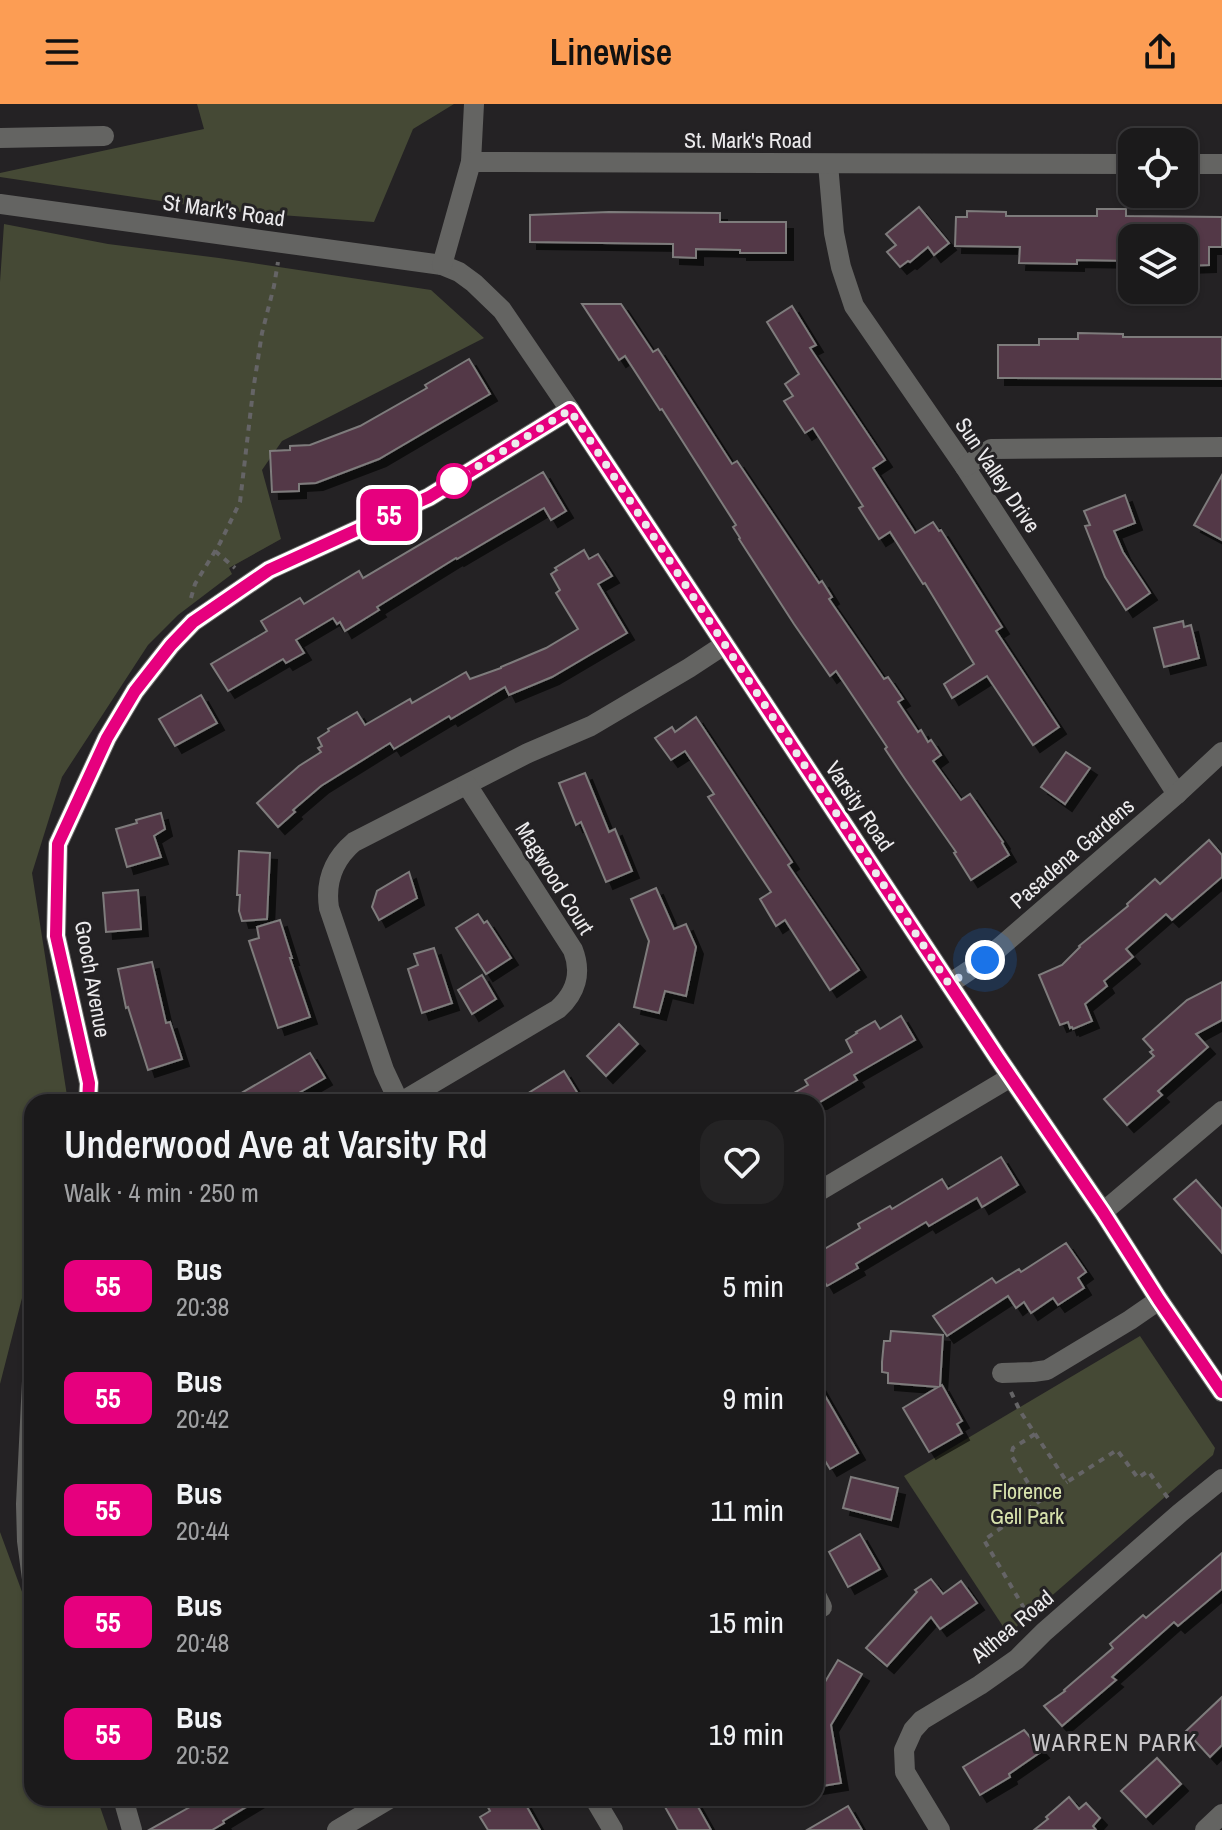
<!DOCTYPE html>
<meta charset="utf-8">
<style>
body{margin:0;font-family:"Archivo Narrow",sans-serif;background:#242324;color:#f1f3f6;height:100vh;display:flex;flex-direction:column;font-size:30px;white-space:nowrap}
*{box-sizing:border-box;margin:0}
p{font-size:26px;color:#a0a1a3}
.icon{flex:none;width:44px;height:44px;fill:none;stroke:currentColor;stroke-width:2;stroke-linecap:round;stroke-linejoin:round}
.map{position:relative;flex:1;overflow:hidden}
.details{position:absolute;left:24px;top:990px;width:800px;height:712px;display:flex;flex-direction:column;background:#1b1a1b;border-radius:24px;box-shadow:0 2px 6px #0004,0 0 0 2px #39383a}
.details>*{flex:none}
.badge{padding:0 16px;border-radius:12px;font-size:28px;line-height:52px}
.fabs{position:absolute;left:1118px;top:24px;display:grid;gap:16px}
.fabs a{display:grid;place-items:center;width:80px;height:80px;border-radius:16px;background:#1b1a1b;box-shadow:0 2px 6px #0004,0 0 0 2px #39383a;font-size:40px}
.you{position:absolute;width:40px;height:40px;margin:-20px;border:6px solid #fff;border-radius:50%;background:#1a73e8;box-shadow:0 0 0 12px #1a73e833}
.map>.badge{position:absolute;translate:-50% -50%;box-shadow:0 0 0 4px #fff}
.round{display:grid;place-items:center;flex:none;width:84px;height:84px;border-radius:24px;background:#242324}
.overview{display:flex;align-items:center;justify-content:space-between;height:136px;padding:0 40px}
h1{font-size:38px;font-weight:600;line-height:60px}
ul{padding:0;list-style:none}
li{display:flex;align-items:center;gap:24px;height:112px;padding:0 40px}
li div{flex:1}
li b{display:block;font-size:30px}
li em{font-style:normal}
li .badge{min-width:88px;font-weight:700;text-align:center}
header{display:flex;justify-content:space-between;align-items:center;height:104px;padding:0 40px;background:#fc9d54;color:#111;font-size:36px;font-weight:600}
.map>svg:first-child{display:block}
.green{fill:#454935}
.building{fill:#523946;stroke:#7e7b7c;stroke-width:2;filter:url(#shadow)}
.lines{fill:none;stroke-linecap:round;stroke-linejoin:round}
.path{stroke:#656466;stroke-width:4;stroke-dasharray:6 6;stroke-linecap:butt}
.street{stroke:#646462;stroke-width:20}
.line-casing{stroke:#fff;stroke-width:18}
.line{stroke:#e6007e;stroke-width:12}
.walk{stroke:#ecebed;stroke-width:8;stroke-dasharray:0 14.4}
.stop-dot{fill:#fff;stroke:#e6007e;stroke-width:4}
.labels{text-anchor:middle;dominant-baseline:central;stroke-width:6;stroke-linejoin:round;paint-order:stroke}
.street-label{font-size:22px;fill:#ecebed;stroke:#242224}
.park-label{font-size:22px;fill:#d8e3ad;stroke:#242224}
.neighbourhood-label{font-size:24px;letter-spacing:2px;fill:#c8c6c9;stroke:#242224}
</style>
<header><svg class="icon" aria-label="menu" viewBox="0 0 24 24"><path d="M4 6h16M4 12h16M4 18h16"/></svg>Linewise<svg class="icon" aria-label="share" viewBox="0 0 24 24"><path d="M12 15V3M7 8l5-5 5 5M5 13v7h14v-7"/></svg></header>
<div class="map">
<svg width="1222" height="1726" viewBox="0 0 1222 1726">
<defs>
<filter id="shadow"><feDropShadow dx="7" dy="7" stdDeviation="0" flood-color="#0009"/></filter>
</defs>
<rect width="100%" height="100%" fill="#242224"/>
<g class="green">
<polygon points="197,0 454,0 413,25 374,118 228,107 0,73 0,69 204,25"/>
<polygon points="4,120 108,140 219,154 431,186 484,234 282,337 262,366 281,435 229,464 232,470 178,511 148,541 62,673 32,769 68,998 32,998 32,1155 0,1280 0,178"/>
<polygon points="1140,1232 1215,1344 1213,1351 1008,1530 904,1372"/>
<polygon points="0,1428 32,1515 32,1694 97,1694 108,1726 0,1726"/>
</g>
<g class="building">
<polygon points="919,103 949,139 934,151 928,143 910,158 908,157 900,163 887,148 896,141 886,130"/>
<polygon points="1097,105 1126,105 1126,112 1222,113 1222,143 1209,143 1209,161 1184,162 1184,134 1132,134 1132,157 1077,156 1077,160 1019,159 1020,143 955,142 956,113 967,113 967,107 1006,108 1006,112 1097,112"/>
<polygon points="609,108 720,109 720,118 786,118 786,149 740,149 740,146 696,145 696,154 673,153 673,140 530,138 530,111"/>
<polygon points="582,200 621,200 653,248 658,245 732,360 737,357 819,479 822,477 832,493 829,495 884,575 888,573 903,595 898,598 918,628 921,626 928,638 931,636 941,651 933,657 961,696 970,690 1003,738 1002,739 1009,751 971,776 954,749 956,748 905,675 885,645 887,643 836,567 830,572 794,520 739,435 740,434 733,423 736,421 662,305 660,306 625,252 619,256"/>
<polygon points="792,202 816,241 810,244 885,356 873,364 915,429 933,418 939,427 941,426 1002,523 996,527 1059,623 1033,641 987,572 952,594 944,580 974,560 925,479 923,480 890,428 879,435 859,404 863,402 813,324 805,329 784,297 793,292 785,280 799,270 767,218"/>
<polygon points="1078,229 1123,230 1123,233 1222,233 1222,275 998,274 998,241 1039,241 1039,235 1078,235"/>
<polygon points="469,255 490,290 379,355 316,379 299,380 299,387 272,388 270,347 290,346 290,342 310,341 360,322 427,284 425,281"/>
<polygon points="543,368 566,407 551,416 544,404 457,455 456,454 377,503 379,506 345,527 340,518 337,520 333,514 296,536 304,549 286,559 283,555 228,587 211,560 267,527 261,517 300,494 304,500 359,467 363,474"/>
<polygon points="1222,371 1222,436 1194,421"/>
<polygon points="1125,391 1135,419 1114,427 1123,448 1150,489 1126,506 1105,473 1085,422 1090,421 1084,407"/>
<polygon points="584,446 589,455 598,450 612,472 598,480 627,529 552,573 509,591 505,583 451,615 449,612 394,645 390,639 321,682 293,706 295,708 278,723 257,699 299,662 321,648 318,644 322,642 318,634 329,627 328,625 357,608 365,621 410,595 412,599 466,568 470,575 501,564 501,563 546,544 578,525 556,489 560,486 551,470 557,466 555,464"/>
<polygon points="1183,517 1184,523 1191,521 1199,554 1164,563 1154,524"/>
<polygon points="201,591 217,619 175,642 159,615"/>
<polygon points="696,613 792,758 788,761 859,866 830,886 785,816 776,822 760,795 771,788 708,693 714,690 685,647 671,656 655,634 672,623 675,628"/>
<polygon points="1066,648 1090,664 1065,700 1041,683"/>
<polygon points="585,669 609,728 615,725 632,767 606,778 581,718 576,721 559,679"/>
<polygon points="161,709 165,725 154,732 161,753 127,763 116,725 137,719 136,716"/>
<polygon points="1209,736 1222,751 1222,773 1172,816 1166,810 1126,845 1133,853 1104,877 1107,882 1085,900 1092,917 1073,925 1072,923 1070,924 1068,918 1060,921 1039,871 1062,861 1080,843 1079,842 1128,802 1127,800 1155,775 1160,780"/>
<polygon points="239,747 270,749 267,815 242,817 239,807 240,791 237,791"/>
<polygon points="409,768 417,794 379,816 372,803 377,787"/>
<polygon points="656,784 674,825 686,820 696,843 686,892 665,887 659,909 634,903 649,837 631,795"/>
<polygon points="138,786 141,825 106,828 103,789"/>
<polygon points="478,810 484,819 487,817 511,854 486,870 456,824"/>
<polygon points="280,816 292,854 290,854 310,913 278,924 249,837 259,834 257,823"/>
<polygon points="434,844 452,899 422,909 408,865 418,861 414,850"/>
<polygon points="152,858 166,919 170,918 182,955 148,966 128,903 126,904 118,865"/>
<polygon points="482,871 496,895 472,910 458,886"/>
<polygon points="1222,878 1222,916 1196,930 1208,943 1158,987 1162,991 1127,1021 1104,995 1154,952 1150,948 1153,946 1143,935 1187,896"/>
<polygon points="901,912 915,936 854,971 857,976 820,998 778,998 808,981 805,976 852,948 846,936 857,929 856,928 875,917 880,925"/>
<polygon points="619,920 638,940 606,972 587,952"/>
<polygon points="310,949 325,974 283,998 226,998"/>
<polygon points="564,967 583,998 514,998"/>
<polygon points="1001,1053 1018,1081 982,1103 977,1094 929,1122 926,1118 856,1160 858,1164 827,1182 816,1163 816,1150 860,1124 858,1120 890,1102 892,1105 942,1075 948,1085"/>
<polygon points="1196,1076 1222,1105 1222,1149 1174,1095"/>
<polygon points="1066,1139 1086,1168 1078,1174 1084,1184 1058,1201 1053,1194 1031,1209 1024,1198 1016,1204 1008,1192 947,1232 933,1212 992,1174 996,1179 1019,1165 1021,1168"/>
<polygon points="891,1227 943,1231 940,1282 942,1281 962,1317 957,1320 962,1329 929,1348 903,1304 938,1283 888,1279 888,1269 882,1268 882,1258 884,1237 890,1237"/>
<polygon points="816,1276 858,1349 830,1365 816,1342"/>
<polygon points="851,1373 898,1384 891,1416 843,1404"/>
<polygon points="860,1430 880,1465 848,1483 829,1448"/>
<polygon points="1222,1449 1222,1485 1178,1522 1174,1518 1112,1573 1116,1576 1062,1622 1044,1602 1065,1587 1064,1586 1113,1544 1110,1540 1143,1511 1146,1514"/>
<polygon points="931,1475 943,1490 961,1477 977,1499 940,1525 931,1513 887,1562 866,1544 917,1488 915,1486"/>
<polygon points="838,1556 862,1570 831,1621 841,1679 816,1683 816,1593"/>
<polygon points="1222,1593 1222,1641 1210,1653 1186,1627"/>
<polygon points="1024,1626 1042,1647 1009,1670 1010,1673 980,1691 963,1663"/>
<polygon points="1157,1654 1181,1680 1146,1713 1121,1687"/>
<polygon points="1069,1693 1079,1705 1086,1699 1100,1714 1093,1722 1096,1726 1034,1726 1048,1715 1046,1713"/>
<polygon points="206,1694 261,1694 223,1717 224,1719 212,1726 149,1726"/>
<polygon points="483,1694 522,1694 540,1726 488,1726 480,1713 490,1707"/>
<polygon points="660,1694 693,1694 711,1726 678,1726"/>
<polygon points="848,1702 862,1726 807,1726"/>
</g>
<g class="lines">
<g class="path">
<polyline points="215,447 235,464"/>
<polyline points="191,494 195,480 220,439 240,398 253,287 262,229 274,182 278,158"/>
<polyline points="1011,1288 1020,1307 1067,1378 1117,1346 1138,1374 1148,1367 1168,1394"/>
<polyline points="1035,1330 1013,1344 1011,1351 1039,1397"/>
<polyline points="1032,1514 1024,1504 984,1436 1067,1378"/>
</g>
<g class="street">
<polyline points="0,34 104,32"/>
<polyline points="471,58 474,0"/>
<polyline points="828,60 834,129 841,163 854,202 965,363 1177,690"/>
<polyline points="1184,60 1222,60"/>
<polyline points="0,100 442,161 459,168 474,179 502,206 570,306 998,954 1103,1108 1159,1196 1222,1288"/>
<polyline points="442,161 471,58 1132,60"/>
<polyline points="965,363 991,345 1222,343"/>
<polyline points="949,880 985,856 1177,690 1222,648"/>
<polyline points="88,998 89,979 56,832 58,740 107,634 135,587 171,541 193,518 269,466 429,393 570,306"/>
<path d="M399,998L384,966L329,804C325,777 334,755 354,738L528,649L591,622L689,564L724,541"/>
<path d="M401,998L558,905C576,889 582,869 573,846L467,681"/>
<polyline points="816,1089 1011,973"/>
<polyline points="1103,1108 1222,1007"/>
<polyline points="1002,1269 1033,1268 1047,1266 1130,1216 1159,1196"/>
<polyline points="32,1277 26,1400 27,1437 32,1475"/>
<polyline points="816,1491 822,1503"/>
<polyline points="123,1694 132,1726"/>
<polyline points="594,1694 613,1726"/>
<polyline points="337,1726 391,1694"/>
<polyline points="940,1726 905,1668 904,1646 913,1626 922,1616 980,1581 1017,1555 1044,1528 1180,1409 1222,1375"/>
<polyline points="1205,1726 1222,1710"/>
</g>
</g>
<g class="lines">
<defs>
<polyline id="line" points="88,998 89,979 56,832 58,740 107,634 135,587 171,541 193,518 269,466 429,393 570,306 998,954 1103,1108 1159,1196 1222,1288"/>
</defs>
<use href="#line" class="line-casing"/>
<use href="#line" class="line"/>
<polyline class="walk" points="454,377 570,306 949,880 985,856"/>
</g>
<circle class="stop-dot" cx="454" cy="377" r="16"/>
<g class="labels">
<g class="street-label">
<text x="748" y="36">St. Mark's Road</text>
<text transform="translate(224 106) rotate(8)">St Mark's Road</text>
<text transform="translate(998 371) rotate(56)">Sun Valley Drive</text>
<text transform="translate(860 702) rotate(56)">Varsity Road</text>
<text transform="translate(1072 749) rotate(-41)">Pasadena Gardens</text>
<text transform="translate(555 774) rotate(58)">Magwood Court</text>
<text transform="translate(93 875) rotate(80)">Gooch Avenue</text>
<text transform="translate(1012 1522) rotate(-40)">Althea Road</text>
</g>
<g class="park-label">
<text x="1027" y="1387">Florence<tspan x="1027" dy="25">Gell Park</tspan></text>
</g>
<g class="neighbourhood-label">
<text x="1115" y="1638">WARREN PARK</text>
</g>
</g>
</svg>
<div class="fabs">
<a><svg class="icon" aria-label="locate" viewBox="0 0 24 24"><circle cx="12" cy="12" r="6"/><path d="M12 2v4M12 18v4M2 12h4M18 12h4"/></svg></a>
<a><svg class="icon" aria-label="layers" viewBox="0 0 24 24"><path d="M12 4l9 5-9 5-9-5zM3 14l9 5 9-5"/></svg></a>
</div>
<div class="you" style="left:985px;top:856px"></div>
<b class="badge" style="left:389px;top:411px;background:#e6007e;color:#fff">55</b>
<section class="details">
<div class="overview"><div><h1>Underwood Ave at Varsity Rd</h1><p>Walk · 4 min · 250 m</p></div><a class="round"><svg class="icon" aria-label="heart" viewBox="0 0 24 24"><path d="M12 20l-8-8c-3-5 5-10 8-4 3-6 11-1 8 4z"/></svg></a></div>
<ul>
<li><span class="badge" style="background:#e6007e;color:#fff">55</span><div><b>Bus</b><p>20:38</p></div><em>5 min</em></li>
<li><span class="badge" style="background:#e6007e;color:#fff">55</span><div><b>Bus</b><p>20:42</p></div><em>9 min</em></li>
<li><span class="badge" style="background:#e6007e;color:#fff">55</span><div><b>Bus</b><p>20:44</p></div><em>11 min</em></li>
<li><span class="badge" style="background:#e6007e;color:#fff">55</span><div><b>Bus</b><p>20:48</p></div><em>15 min</em></li>
<li><span class="badge" style="background:#e6007e;color:#fff">55</span><div><b>Bus</b><p>20:52</p></div><em>19 min</em></li>
</ul>
</section>
</div>
